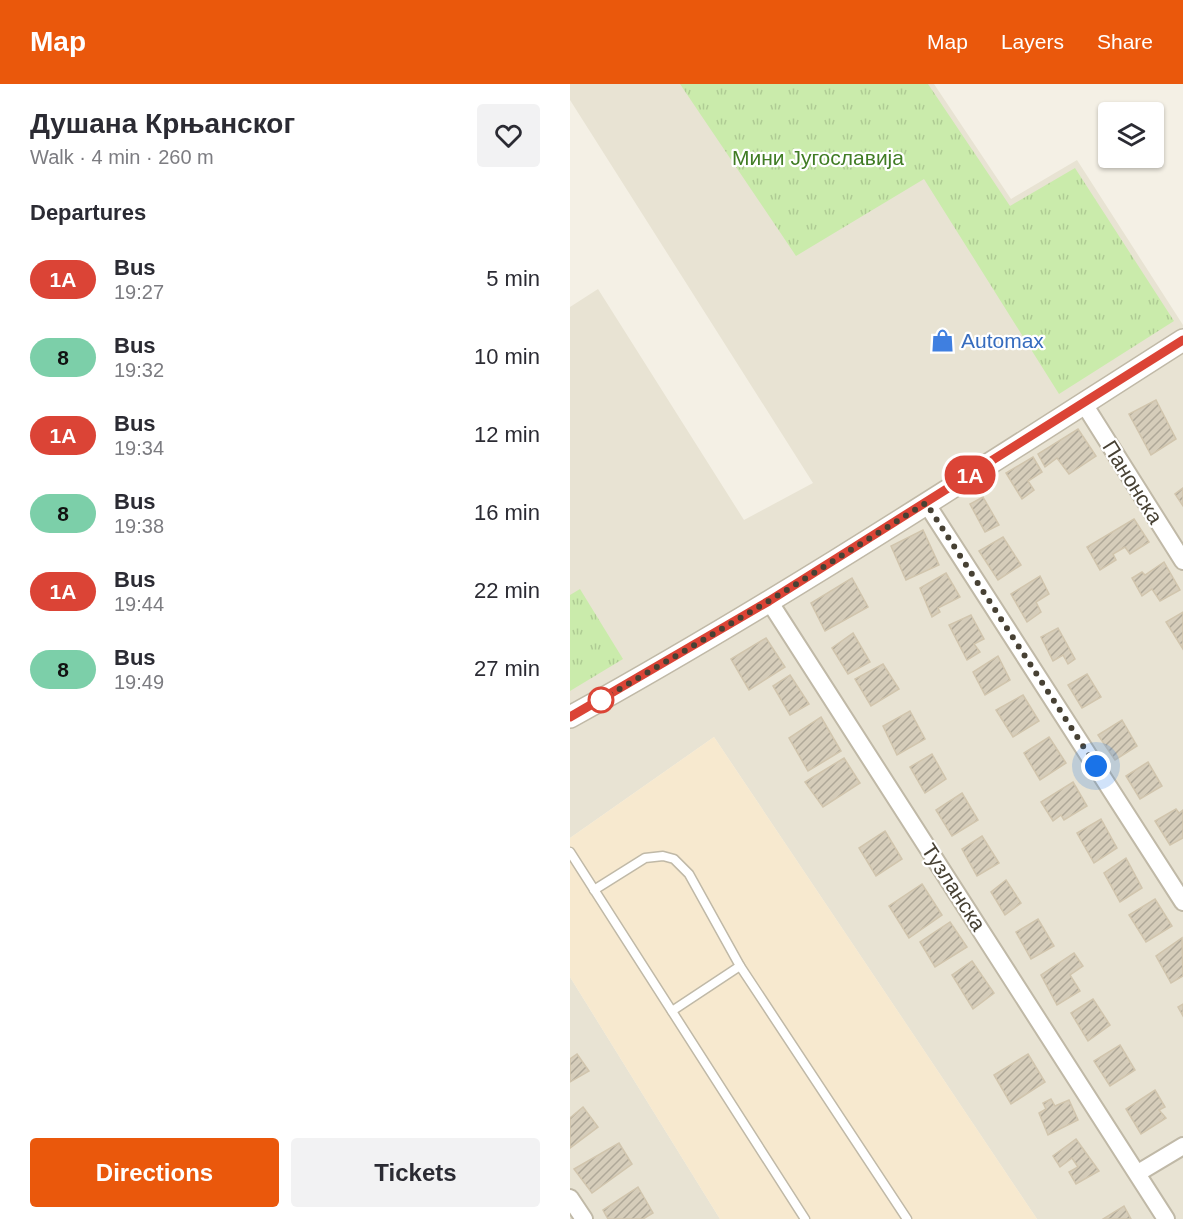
<!DOCTYPE html>
<meta charset="utf-8">
<style>
body{margin:0;font-family:Helvetica,sans-serif;background:#f2f2f3;color:#2b2b33;height:100vh;display:flex;flex-direction:column;font-size:22px;white-space:nowrap}
*{box-sizing:border-box;margin:0}
p{font-size:20px;color:#7c7c81}
.icon{flex:none;width:33px;height:33px;fill:none;stroke:currentColor;stroke-width:2;stroke-linecap:round;stroke-linejoin:round}
.map{position:relative;flex:1;overflow:hidden}
.sheet{display:flex;flex-direction:column;background:#fff;width:570px}
.sheet>*{flex:none}
.badge{padding:0 12px;border-radius:20px;font-size:21px;line-height:39px}
.buttons{position:absolute;left:528px;top:18px;display:grid;gap:12px}
.buttons a{display:grid;place-items:center;width:66px;height:66px;border-radius:6px;background:#fff;box-shadow:0 2px 4px #0004;font-size:30px}
.you{position:absolute;width:30px;height:30px;margin:-15px;border:4px solid #fff;border-radius:50%;background:#1a73e8;box-shadow:0 0 0 9px #1a73e833}
.map>.badge{position:absolute;translate:-50% -50%;box-shadow:0 0 0 3px #fff}
h2{padding:0 30px;font-size:22px;line-height:54px}
.round{display:grid;place-items:center;flex:none;width:63px;height:63px;border-radius:6px;background:#f2f2f3}
.head{display:flex;align-items:center;justify-content:space-between;height:102px;padding:0 30px}
h1{font-size:28px;font-weight:700;line-height:45px}
.primary-button{display:flex;gap:12px;margin-top:auto;padding:12px 30px}
.primary-button a{flex:1;height:69px;border-radius:6px;background:#ea580c;color:#fff;font-size:24px;font-weight:700;line-height:69px;text-align:center}
.primary-button a+a{background:#f2f2f3;color:#2b2b33}
ul{padding:0;list-style:none}
li{display:flex;align-items:center;gap:18px;height:78px;padding:0 30px}
li div{flex:1}
li b{display:block;font-size:22px}
li em{font-style:normal}
li .badge{min-width:66px;font-weight:700;text-align:center}
header{display:flex;align-items:center;gap:36px;box-sizing:border-box;height:84px;padding:0 30px;background:#ea580c;color:#fff}
header strong{font-size:28px}
nav{display:flex;gap:33px;margin-inline-start:auto;font-size:21px}
main{display:flex;flex:1;min-height:0}
.map>svg:first-child{display:block}
.residential{fill:#e8e3d3}
.commercial{fill:#f7e9cf}
.park{fill:url(#park-tufts)}
.building{fill:url(#building-hatch);stroke:#d1c5ad;stroke-width:1.5}
.lines{fill:none;stroke-linecap:round;stroke-linejoin:round}
.service-casing{stroke:#c0b9a7;stroke-width:11}
.minor-casing{stroke:#c0b9a7;stroke-width:20}
.tertiary-casing{stroke:#c0b9a7;stroke-width:24}
.service{stroke:#fff;stroke-width:8}
.minor{stroke:#fff;stroke-width:16}
.tertiary{stroke:#fff;stroke-width:21}
.line-casing{stroke:#fff;stroke-width:14}
.line{stroke:#db4436;stroke-width:9}
.walk{stroke:#474134;stroke-width:6;stroke-dasharray:0 10.8}
.stop-dot{fill:#fff;stroke:#db4436;stroke-width:3}
.labels{text-anchor:middle;dominant-baseline:central;stroke-width:4.5;stroke-linejoin:round;paint-order:stroke}
.park-label{font-size:21px;fill:#407c24;stroke:#fff}
.shop-label{font-size:21px;fill:#366cbe;stroke:#fff;text-anchor:start}
.street-label{font-size:21px;fill:#474134;stroke:#fff}
</style>
<header>
<strong>Map</strong>
<nav><a>Map</a><a>Layers</a><a>Share</a></nav>
</header>
<main>
<section class="sheet">
<div class="head"><div><h1>Душана Крњанског</h1><p>Walk · 4 min · 260 m</p></div><a class="round"><svg class="icon" aria-label="heart" viewBox="0 0 24 24"><path d="M12 20l-8-8c-3-5 5-10 8-4 3-6 11-1 8 4z"/></svg></a></div>
<h2>Departures</h2>
<ul>
<li><span class="badge" style="background:#db4436;color:#fff">1A</span><div><b>Bus</b><p>19:27</p></div><em>5 min</em></li>
<li><span class="badge" style="background:#7ccfa9;color:#111">8</span><div><b>Bus</b><p>19:32</p></div><em>10 min</em></li>
<li><span class="badge" style="background:#db4436;color:#fff">1A</span><div><b>Bus</b><p>19:34</p></div><em>12 min</em></li>
<li><span class="badge" style="background:#7ccfa9;color:#111">8</span><div><b>Bus</b><p>19:38</p></div><em>16 min</em></li>
<li><span class="badge" style="background:#db4436;color:#fff">1A</span><div><b>Bus</b><p>19:44</p></div><em>22 min</em></li>
<li><span class="badge" style="background:#7ccfa9;color:#111">8</span><div><b>Bus</b><p>19:49</p></div><em>27 min</em></li>
</ul>
<div class="primary-button"><a>Directions</a><a>Tickets</a></div>
</section>
<div class="map">
<svg width="613" height="1135" viewBox="0 0 613 1135">
<defs>
<pattern id="park-tufts" width="24" height="20" patternUnits="userSpaceOnUse" patternTransform="scale(1.5)"><rect width="24" height="20" fill="#caebab"/><path d="M3 7l-1-3M5 7V3M7 7l1-3M15 17l-1-3M17 17v-4M19 17l1-3" fill="none" stroke="#afcb94"/></pattern>
<pattern id="building-hatch" width="6" height="6" patternUnits="userSpaceOnUse" patternTransform="scale(1.5)"><rect width="6" height="6" fill="#d6cdba"/><path d="M-1 1l2-2M0 6l6-6M5 7l2-2" fill="none" stroke="#afa898"/></pattern>
</defs>
<rect width="100%" height="100%" fill="#f4f0e5"/>
<g class="residential">
<polygon points="0,0 364,0 441,115 507,76 613,241 613,1135 467,1135 144,653 0,754 0,223 28,205 174,436 243,399 0,16"/>
<polygon points="0,893 150,1135 0,1135"/>
</g>
<polygon class="commercial" points="144,653 467,1135 150,1135 0,893 0,754"/>
<g class="park">
<polygon points="110,0 358,0 440,122 505,84 604,237 489,310 354,95 226,172"/>
<polygon points="10,505 53,575 0,607 0,511"/>
</g>
<g class="building">
<polygon points="586,316 606,355 581,371 559,330"/>
<polygon points="508,345 526,372 499,390 487,374 475,383 468,370"/>
<polygon points="463,373 472,388 458,397 464,406 452,415 436,389"/>
<polygon points="613,404 613,422 605,410"/>
<polygon points="413,413 429,441 415,448 400,420"/>
<polygon points="564,435 579,458 560,470 555,463 543,470 546,476 530,486 517,463"/>
<polygon points="353,446 369,481 336,496 321,462"/>
<polygon points="433,453 451,481 428,496 409,467"/>
<polygon points="594,478 610,506 590,517 582,505 572,512 562,494 572,488 575,491"/>
<polygon points="376,489 390,513 368,524 370,528 362,533 350,504"/>
<polygon points="470,492 479,510 466,518 471,528 457,538 441,510"/>
<polygon points="282,494 298,523 255,547 241,519"/>
<polygon points="613,528 613,565 596,538"/>
<polygon points="401,531 414,555 404,560 410,568 397,576 379,541"/>
<polygon points="488,544 505,575 498,580 493,571 483,577 471,553"/>
<polygon points="283,549 300,578 278,590 262,564"/>
<polygon points="196,554 215,583 179,606 161,575"/>
<polygon points="428,572 440,596 415,611 403,588"/>
<polygon points="313,580 329,605 301,622 285,595"/>
<polygon points="517,590 531,613 512,624 498,601"/>
<polygon points="220,591 239,620 220,631 203,602"/>
<polygon points="453,611 469,637 443,653 426,626"/>
<polygon points="340,627 355,655 327,671 313,642"/>
<polygon points="251,633 271,667 238,687 219,654"/>
<polygon points="552,636 567,662 545,676 528,651"/>
<polygon points="479,653 496,679 470,696 454,669"/>
<polygon points="362,670 376,695 355,709 340,683"/>
<polygon points="274,674 290,699 253,723 235,698"/>
<polygon points="578,678 592,702 570,715 556,692"/>
<polygon points="503,698 517,722 494,736 491,731 483,737 471,718"/>
<polygon points="392,709 408,736 382,752 366,726"/>
<polygon points="606,725 609,729 613,726 613,754 600,761 585,737"/>
<polygon points="531,735 547,764 524,779 507,749"/>
<polygon points="315,747 332,775 306,792 289,764"/>
<polygon points="412,752 429,779 407,792 392,765"/>
<polygon points="556,774 572,804 550,818 534,789"/>
<polygon points="436,796 451,819 435,831 421,808"/>
<polygon points="352,800 372,831 339,854 319,822"/>
<polygon points="585,815 602,842 576,858 559,831"/>
<polygon points="468,835 484,862 461,875 446,848"/>
<polygon points="380,838 397,863 365,883 350,858"/>
<polygon points="612,854 613,892 601,899 586,872"/>
<polygon points="504,869 513,882 500,891 510,907 487,921 471,891"/>
<polygon points="402,877 424,909 403,925 382,891"/>
<polygon points="523,915 540,941 518,957 501,929"/>
<polygon points="613,920 613,932 608,923"/>
<polygon points="550,961 565,986 540,1002 524,977"/>
<polygon points="7,970 19,987 0,998 0,975"/>
<polygon points="458,970 475,998 441,1020 424,991"/>
<polygon points="585,1006 595,1023 589,1026 596,1034 571,1050 556,1025"/>
<polygon points="481,1015 485,1022 499,1016 508,1036 478,1051 469,1029 476,1025 473,1019"/>
<polygon points="13,1023 28,1043 0,1064 0,1034"/>
<polygon points="506,1055 529,1087 506,1100 499,1088 508,1083 502,1074 490,1083 483,1072"/>
<polygon points="49,1059 62,1080 22,1109 4,1085"/>
<polygon points="68,1103 83,1129 73,1135 38,1135 33,1126"/>
<polygon points="554,1122 561,1135 533,1135"/>
</g>
<g class="lines">
<defs>
<g id="service">
<polyline points="0,768 235,1135"/>
<polyline points="24,806 75,774 93,772 104,775 119,790 170,882 102,927"/>
<polyline points="170,882 337,1135"/>
</g>
<g id="minor">
<polyline points="514,320 613,477"/>
<polyline points="356,419 613,818"/>
<polyline points="199,517 596,1135"/>
<polyline points="568,1089 613,1062"/>
<polyline points="0,1114 14,1135"/>
</g>
<path id="tertiary" d="M0,633C210,517 411,385 613,256"/>
</defs>
<use href="#service" class="service-casing"/>
<use href="#minor" class="minor-casing"/>
<use href="#tertiary" class="tertiary-casing"/>
<use href="#service" class="service"/>
<use href="#minor" class="minor"/>
<use href="#tertiary" class="tertiary"/>
</g>
<g class="lines">
<defs>
<polyline id="line" points="0,633 199,517 613,256"/>
</defs>
<use href="#line" class="line-casing"/>
<use href="#line" class="line"/>
<polyline class="walk" points="31,616 199,517 356,419 526,682"/>
</g>
<defs>
<symbol id="shop-bare" viewBox="-9 -9 18 18"><path d="M-5-2.5h2.3a2.7 3.5 0 0 1 5.4 0H5L5.5 6h-11ZM-1.5-2.5h3a1.5 2.3 0 0 0-3 0Z" fill="#3f7fe0" stroke="#fff" stroke-width="2.5" paint-order="stroke"/></symbol>
</defs>
<g fill-rule="evenodd">
<use href="#shop-bare" x="356" y="240" width="33" height="33"/>
</g>
<circle class="stop-dot" cx="31" cy="616" r="12"/>
<g class="labels">
<g class="park-label">
<text x="248" y="73">Мини Југославија</text>
</g>
<g class="shop-label">
<text x="391" y="256">Automax</text>
</g>
<g class="street-label">
<text transform="translate(563 398) rotate(58)">Панонска</text>
<text transform="translate(384 803) rotate(57)">Тузланска</text>
</g>
</g>
</svg>
<div class="buttons">
<a><svg class="icon" aria-label="layers" viewBox="0 0 24 24"><path d="M12 4l9 5-9 5-9-5zM3 14l9 5 9-5"/></svg></a>
</div>
<div class="you" style="left:526px;top:682px"></div>
<b class="badge" style="left:400px;top:391px;background:#db4436;color:#fff">1A</b>
</div>
</main>
